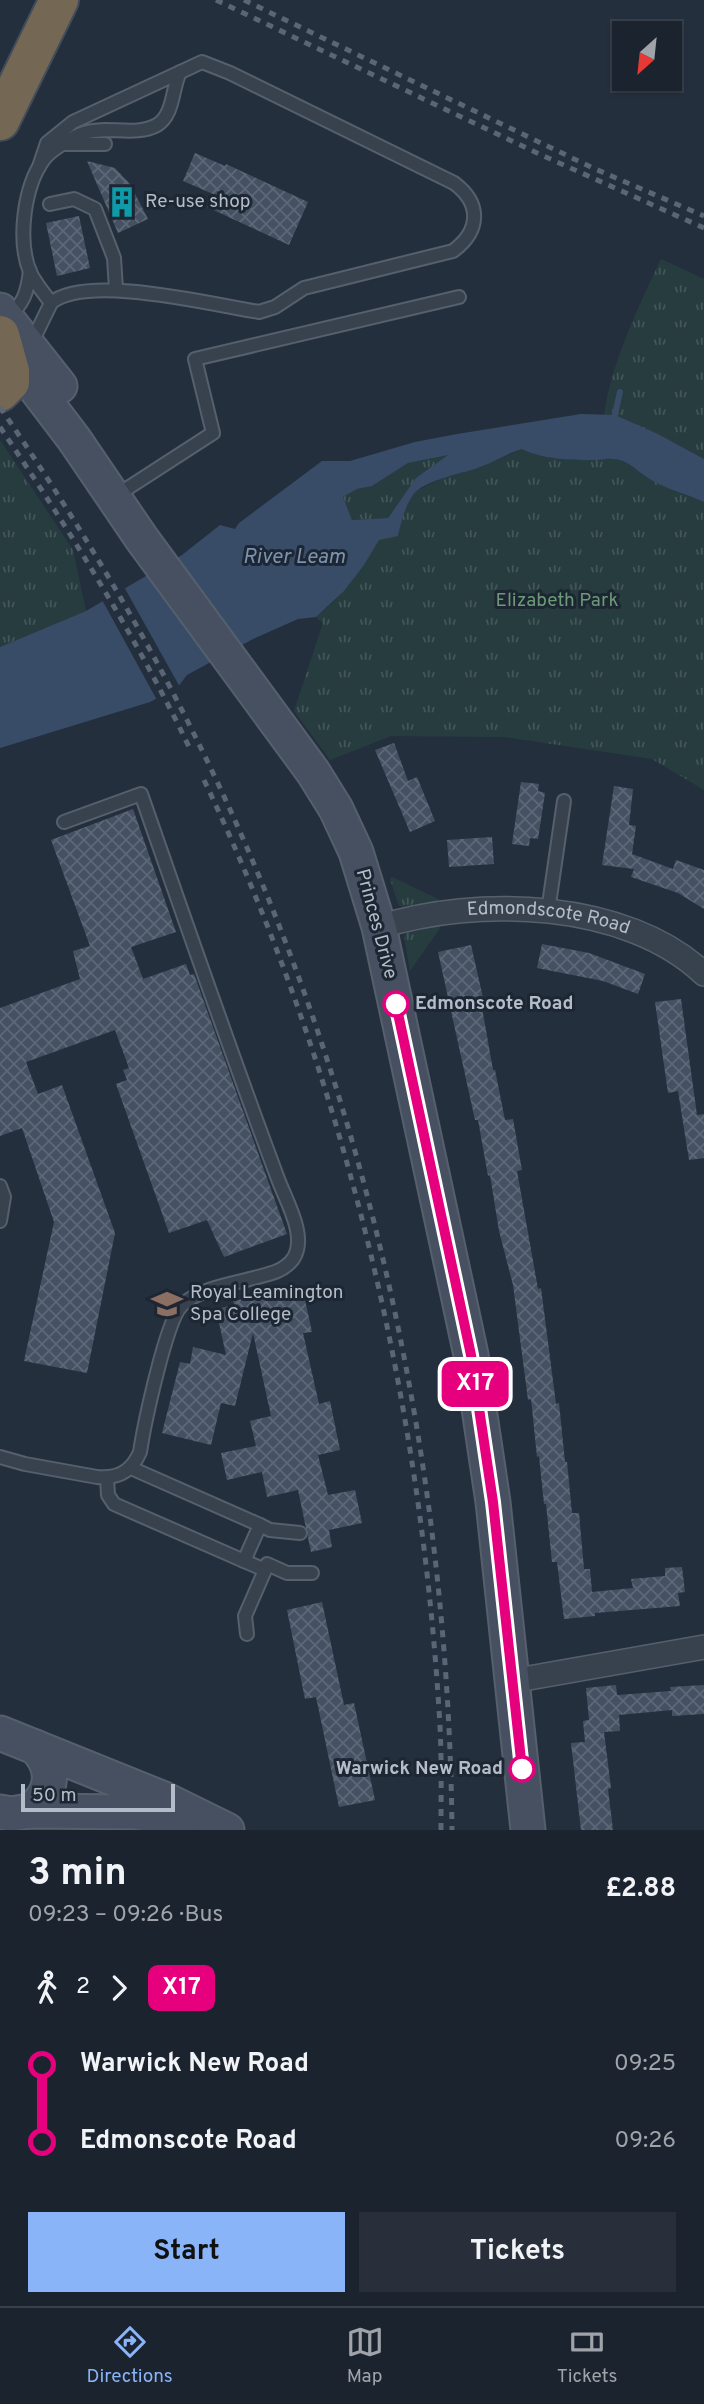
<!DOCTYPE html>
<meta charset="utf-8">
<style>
body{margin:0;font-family:Overpass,sans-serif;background:#282f3a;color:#f1f3f6;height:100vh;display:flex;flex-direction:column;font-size:26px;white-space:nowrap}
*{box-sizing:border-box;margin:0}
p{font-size:23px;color:#a0a4aa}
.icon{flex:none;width:38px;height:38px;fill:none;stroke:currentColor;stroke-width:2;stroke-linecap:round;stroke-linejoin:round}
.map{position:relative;height:1830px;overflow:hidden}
.panel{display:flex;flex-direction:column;background:#1b232e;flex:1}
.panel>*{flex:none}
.badge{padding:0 14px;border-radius:10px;font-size:24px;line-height:46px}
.needle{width:46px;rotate:207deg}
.tools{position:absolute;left:612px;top:21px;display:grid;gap:14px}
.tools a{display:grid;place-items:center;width:70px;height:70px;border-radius:0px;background:#1b232e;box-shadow:0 2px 5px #0004,0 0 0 2px #39404a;font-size:35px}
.scale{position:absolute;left:21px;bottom:18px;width:154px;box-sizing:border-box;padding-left:7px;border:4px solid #b4bcc9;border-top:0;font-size:19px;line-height:24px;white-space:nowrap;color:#b4bcc9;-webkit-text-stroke:5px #1d2633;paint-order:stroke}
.map>.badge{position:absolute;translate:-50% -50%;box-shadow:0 0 0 4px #fff}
.legs{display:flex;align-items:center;gap:10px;height:77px;padding:0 28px;font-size:23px}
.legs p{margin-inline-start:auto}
.summary{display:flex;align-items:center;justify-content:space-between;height:119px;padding:0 28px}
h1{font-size:38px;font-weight:700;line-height:52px}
.primary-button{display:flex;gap:14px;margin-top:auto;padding:14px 28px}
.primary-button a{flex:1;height:80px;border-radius:0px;background:#8ab4f8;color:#111;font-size:28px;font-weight:700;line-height:80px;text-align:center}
.primary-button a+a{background:#282f3a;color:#f1f3f6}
ul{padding:0 28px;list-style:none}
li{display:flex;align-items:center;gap:24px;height:77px;font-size:26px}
li i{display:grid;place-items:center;width:10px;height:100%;margin:0 9px;background:currentColor}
li i::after{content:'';width:18px;height:18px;margin:-9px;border:5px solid;border-radius:50%;background:#1b232e}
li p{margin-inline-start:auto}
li:first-child i{background:linear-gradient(#0000 50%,currentColor 0)}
li:last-child i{background:linear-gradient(currentColor 50%,#0000 0)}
.tabs{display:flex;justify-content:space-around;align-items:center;height:98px;border-top:2px solid #39404a;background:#1b232e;font-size:19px;color:#a0a4aa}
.tabs a{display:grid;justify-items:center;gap:4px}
.tabs .active{color:#8ab4f8}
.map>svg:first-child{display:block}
.grass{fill:url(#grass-tufts)}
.water{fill:#394c67;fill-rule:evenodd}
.pier{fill:#242f3e}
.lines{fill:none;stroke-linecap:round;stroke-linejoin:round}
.stream{stroke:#394c67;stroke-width:6}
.building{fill:url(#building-cross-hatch)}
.lane-casing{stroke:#565f6c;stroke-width:16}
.street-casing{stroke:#565f6c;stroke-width:26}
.secondary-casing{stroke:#565f6c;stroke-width:37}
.highway-casing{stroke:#434c59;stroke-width:42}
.lane{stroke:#38414e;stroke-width:12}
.street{stroke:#38414e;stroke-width:23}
.secondary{stroke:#465061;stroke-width:33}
.highway{stroke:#746855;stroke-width:38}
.rail{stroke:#5a6575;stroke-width:5;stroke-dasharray:7 7;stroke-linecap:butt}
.line-1-casing{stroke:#fff;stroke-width:16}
.line-1{stroke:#e6007e;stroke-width:10}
.stop-1-dot{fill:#fff;stroke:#e6007e;stroke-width:3.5}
.labels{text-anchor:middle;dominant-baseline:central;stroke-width:6;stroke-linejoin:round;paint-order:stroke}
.poi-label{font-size:19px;fill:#b4bcc9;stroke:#1d2633;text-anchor:start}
.park-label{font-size:19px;fill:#6b9a76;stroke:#1d2633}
.street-label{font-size:19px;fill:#b4bcc9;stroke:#1d2633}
.stop-label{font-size:19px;font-weight:bold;fill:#b4bcc9;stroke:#1d2633;text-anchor:start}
.water-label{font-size:21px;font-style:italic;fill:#7c92b1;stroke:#1d2633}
</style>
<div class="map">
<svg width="704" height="1830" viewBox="0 0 704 1830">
<defs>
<pattern id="grass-tufts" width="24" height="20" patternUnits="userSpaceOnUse" patternTransform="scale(1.75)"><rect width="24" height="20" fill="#263c3f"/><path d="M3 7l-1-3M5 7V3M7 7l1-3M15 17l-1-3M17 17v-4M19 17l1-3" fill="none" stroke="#435659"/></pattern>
<pattern id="building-cross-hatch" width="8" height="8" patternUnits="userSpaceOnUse" patternTransform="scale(1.75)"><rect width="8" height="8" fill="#455162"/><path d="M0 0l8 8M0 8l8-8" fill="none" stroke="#5d6877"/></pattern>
</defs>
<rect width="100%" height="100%" fill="#242f3e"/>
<g class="grass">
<path d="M661,259L704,279V459L658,434L604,416C610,366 639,305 661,259Z"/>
<polygon points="0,440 73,550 86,611 0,647"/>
<path d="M522,449C542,460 573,460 596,460C601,460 607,458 612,459C624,459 632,466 641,473C660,488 682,492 704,502V790L652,759L504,737L391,736L330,760L294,711L323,623L316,617C343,596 362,569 379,539L398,536L402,517L414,492L443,478L484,466Z"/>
<path d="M450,454C426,470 403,493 388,518L352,520L343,497L357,489L372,486L408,463Z"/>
<polygon points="392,877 438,899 439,903 411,908 399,906 390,879"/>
<polygon points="439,923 440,928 410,971 404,936 411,929"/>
</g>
<path class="water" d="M581,414L615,415L658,434L704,459V502C682,492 660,488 641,473C632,466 624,459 612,459C607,458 601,460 596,460C573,460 543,460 522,449C508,453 496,461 483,466C466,473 423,480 413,495C405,507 401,522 398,536L379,540L364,565L344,591L316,617L298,619L253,639L187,675L177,688L150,702L0,748V647L86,611L182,555L220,525L235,529L239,523L322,461H350L415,442L457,434ZM448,455L416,478L388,518L352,520L343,497L357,489L372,486L408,463Z"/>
<polygon class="pier" points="123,585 181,689 158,702 101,598"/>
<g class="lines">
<polyline class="stream" points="613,423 620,392"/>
</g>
<g class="building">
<polygon points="195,153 225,166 226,164 308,202 289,245 207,207 213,194 183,181"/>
<polygon points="87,161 115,168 130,184 148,219 118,233"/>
<polygon points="79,216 90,268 57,276 46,223"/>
<polygon points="394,743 408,781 417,777 435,821 410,832 375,750"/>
<polygon points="521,782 539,784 538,791 545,793 538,839 530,838 529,846 512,844"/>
<polygon points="614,786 633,789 629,825 636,826 632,854 673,869 676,860 704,870 704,909 678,893 631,877 634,869 602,865"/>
<polygon points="133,809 176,932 131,947 143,979 186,964 190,975 194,974 287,1234 224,1257 207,1220 169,1233 116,1084 127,1080 123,1070 129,1068 115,1030 26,1062 38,1094 62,1085 115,1233 87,1373 24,1361 54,1222 22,1128 0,1136 0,1008 80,979 73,951 90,946 51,840"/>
<polygon points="492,837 494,864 449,867 447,840"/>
<polygon points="542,944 589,953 645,974 638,994 603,981 537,968"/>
<polygon points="471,945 484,1002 481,1002 493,1070 495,1070 505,1120 513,1119 522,1170 517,1171 538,1289 541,1288 556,1404 559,1403 565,1462 567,1462 572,1513 579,1513 584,1569 590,1569 592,1592 633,1588 631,1579 665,1576 665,1568 682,1567 685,1592 678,1593 680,1606 595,1613 595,1616 564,1619 557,1562 552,1562 546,1504 544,1504 539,1456 537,1457 531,1399 528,1400 513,1285 499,1231 490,1175 488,1176 478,1120 475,1120 438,952"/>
<polygon points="681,999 697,1115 704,1114 704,1158 689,1160 678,1091 668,1093 655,1002"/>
<polygon points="302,1286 312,1332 303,1333 319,1404 330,1401 340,1450 318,1455 328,1495 355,1490 362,1523 329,1530 332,1547 311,1552 298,1490 267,1497 262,1472 227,1480 221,1453 256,1446 250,1421 271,1416 253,1333 235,1406 221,1403 211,1445 162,1433 180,1362 190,1364 193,1347 226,1355 216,1309 234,1305 233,1301"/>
<polygon points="322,1602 344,1705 354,1703 375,1800 339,1807 316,1697 305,1699 287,1610"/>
<polygon points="616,1685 617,1695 671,1691 670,1687 704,1685 704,1714 672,1716 672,1710 619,1715 620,1731 604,1732 611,1788 608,1789 613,1830 581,1830 571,1743 585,1742 583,1721 589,1720 586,1688"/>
</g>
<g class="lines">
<defs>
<g id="lane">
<polyline points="65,144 105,144"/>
<polyline points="50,204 74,199 95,209 114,258 116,289"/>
<path d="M51,303C44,293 35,283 30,272C17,240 24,186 44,159C51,150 72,137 84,133C106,125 136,137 157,125C174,115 172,88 180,72"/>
<path d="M7,319C24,302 27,294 30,271"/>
<path d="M31,344L51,303C87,273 214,305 259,312L275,307L304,288L453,251C480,231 482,204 454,183L230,73L202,62L73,122L47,143L39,167"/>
<polyline points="114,497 213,433 195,359 459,297"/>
<polyline points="548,911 564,801"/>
<polyline points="0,1186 4,1197 0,1221"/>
<path d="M0,1457L25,1464L97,1477C118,1479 132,1471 140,1452C144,1426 166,1320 182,1305C198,1290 225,1285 246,1280C262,1275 282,1274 293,1259C308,1237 286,1201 278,1179C230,1051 186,923 141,794L64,822"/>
<polyline points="107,1478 108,1495 114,1504 244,1561 260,1525 131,1468"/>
<polyline points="260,1525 270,1530 300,1533"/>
<polyline points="244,1561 265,1570 267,1564 287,1573 312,1573"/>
<polyline points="247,1634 245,1616 265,1570"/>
</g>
<g id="street">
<path id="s1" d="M379,927C477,896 626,900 704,974"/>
<polyline points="512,1681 704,1647"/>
</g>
<g id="secondary">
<polyline points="0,310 60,386"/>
<polyline points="0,350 36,389 74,439 142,539 313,772 336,809 356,852 379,927 471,1355 493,1502 528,1830"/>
<polyline points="0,1733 164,1799 227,1830"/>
<path d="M29,1811C54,1794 56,1768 35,1747"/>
<polyline points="0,1812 11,1814 29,1811 135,1812 180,1820"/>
</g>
<g id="highway">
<polyline points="0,121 59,0"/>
<polyline points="0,335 10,371 10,382 0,392"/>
</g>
</defs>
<use href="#lane" class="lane-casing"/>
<use href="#street" class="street-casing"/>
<use href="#secondary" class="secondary-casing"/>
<use href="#highway" class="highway-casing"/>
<use href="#lane" class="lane"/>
<use href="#street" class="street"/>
<use href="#secondary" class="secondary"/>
<use href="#highway" class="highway"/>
<g class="rail">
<polyline points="216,0 537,153 704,228"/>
<polyline points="244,0 593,168 704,216"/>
<path d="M0,407C70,510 135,616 191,728C362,1068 448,1450 452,1830"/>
<path d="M0,427C70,531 137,638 191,751"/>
<path d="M204,780C342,1070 419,1390 439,1710C442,1750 441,1790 441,1830"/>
</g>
</g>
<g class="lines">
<defs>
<polyline id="line-1" points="396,1004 471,1355 493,1502 522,1769"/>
</defs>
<use href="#line-1" class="line-1-casing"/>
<use href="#line-1" class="line-1"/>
</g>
<defs>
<symbol id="building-bare" viewBox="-9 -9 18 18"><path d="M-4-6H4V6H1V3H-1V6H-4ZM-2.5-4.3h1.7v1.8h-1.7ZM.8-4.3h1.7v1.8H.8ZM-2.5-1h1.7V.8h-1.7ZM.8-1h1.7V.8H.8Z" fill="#0f9aa8" stroke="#1d2633" stroke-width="2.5" paint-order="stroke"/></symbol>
<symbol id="university-bare" viewBox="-9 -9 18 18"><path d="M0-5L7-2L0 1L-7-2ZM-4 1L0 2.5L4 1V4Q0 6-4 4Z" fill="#8d6e63" stroke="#1d2633" stroke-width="2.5" paint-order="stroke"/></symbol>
</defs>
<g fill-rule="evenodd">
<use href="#building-bare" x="100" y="180" width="44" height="44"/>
<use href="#university-bare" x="145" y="1282" width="44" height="44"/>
</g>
<g class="stop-1-dot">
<circle cx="396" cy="1004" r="12"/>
<circle cx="522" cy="1769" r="12"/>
</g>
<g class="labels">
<g class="poi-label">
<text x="145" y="202">Re-use shop</text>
<text x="190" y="1293">Royal Leamington<tspan x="190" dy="22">Spa College</tspan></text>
</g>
<g class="park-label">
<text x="557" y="601">Elizabeth Park</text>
</g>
<g class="street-label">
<text stroke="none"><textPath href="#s1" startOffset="172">Edmondscote Road</textPath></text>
<text transform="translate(376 924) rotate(75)">Princes Drive</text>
</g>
<g class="stop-label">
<text x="415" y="1004">Edmonscote Road</text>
<text x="503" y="1769" text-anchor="end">Warwick New Road</text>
</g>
<g class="water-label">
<text x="294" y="557">River Leam</text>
</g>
</g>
</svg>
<div class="tools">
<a><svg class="needle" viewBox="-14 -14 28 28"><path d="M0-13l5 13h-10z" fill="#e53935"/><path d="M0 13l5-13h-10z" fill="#a0a4aa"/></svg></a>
</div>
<div class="scale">50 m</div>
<b class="badge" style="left:475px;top:1384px;background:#e6007e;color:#fff">X17</b>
</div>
<section class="panel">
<div class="summary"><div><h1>3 min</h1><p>09:23 – 09:26 · Bus</p></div><b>£2.88</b></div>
<div class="legs"><svg class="icon" aria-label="walk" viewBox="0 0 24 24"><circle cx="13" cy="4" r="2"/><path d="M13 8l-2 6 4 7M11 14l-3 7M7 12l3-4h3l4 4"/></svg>2<svg class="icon" aria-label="forward" viewBox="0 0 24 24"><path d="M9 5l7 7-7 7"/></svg><b class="badge" style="background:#e6007e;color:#fff">X17</b></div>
<ul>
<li><i style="color:#e6007e"></i><b>Warwick New Road</b><p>09:25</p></li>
<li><i style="color:#e6007e"></i><b>Edmonscote Road</b><p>09:26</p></li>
</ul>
<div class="primary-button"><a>Start</a><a>Tickets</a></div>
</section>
<nav class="tabs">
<a class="active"><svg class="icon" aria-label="directions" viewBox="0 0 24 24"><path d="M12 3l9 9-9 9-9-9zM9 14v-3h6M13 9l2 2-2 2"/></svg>Directions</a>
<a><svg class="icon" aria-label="map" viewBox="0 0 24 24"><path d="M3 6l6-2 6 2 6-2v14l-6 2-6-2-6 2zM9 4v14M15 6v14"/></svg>Map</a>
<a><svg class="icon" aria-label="tickets" viewBox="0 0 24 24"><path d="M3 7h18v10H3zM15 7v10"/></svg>Tickets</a>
</nav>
